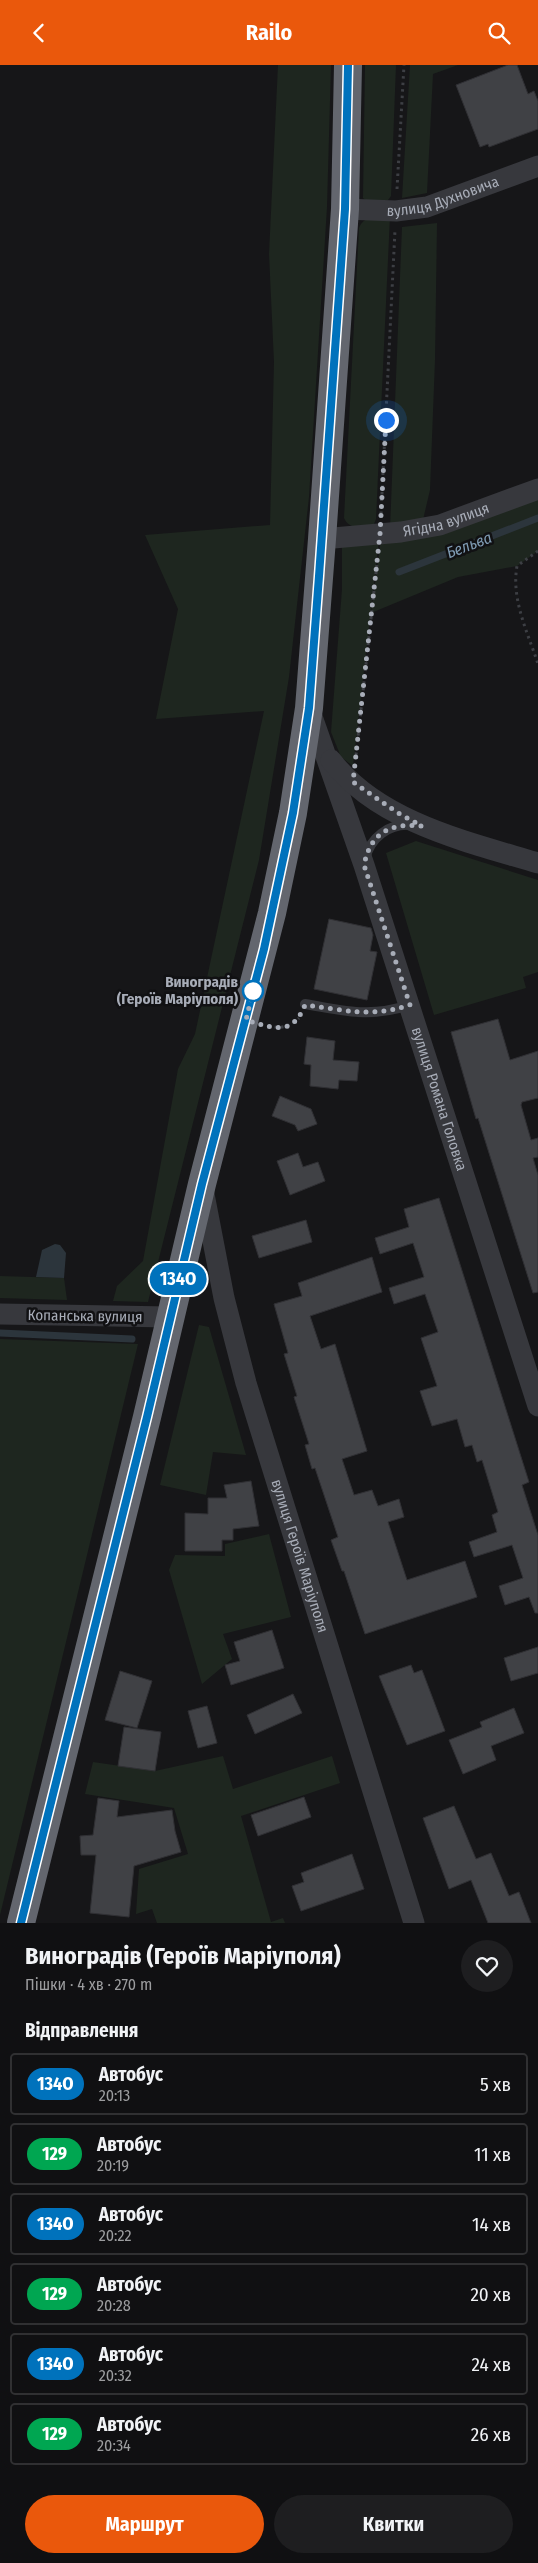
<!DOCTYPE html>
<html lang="uk">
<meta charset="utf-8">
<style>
body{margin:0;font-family:"Fira Sans Condensed",sans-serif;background:#1e1e20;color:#f1f3f6;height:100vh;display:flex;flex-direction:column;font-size:19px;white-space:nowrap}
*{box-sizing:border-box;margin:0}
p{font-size:16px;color:#9c9d9f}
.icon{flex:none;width:28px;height:28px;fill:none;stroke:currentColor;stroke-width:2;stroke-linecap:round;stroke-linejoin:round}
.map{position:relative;height:1858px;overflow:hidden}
.drawer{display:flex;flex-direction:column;background:#101012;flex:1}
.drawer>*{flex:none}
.badge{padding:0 10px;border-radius:16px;font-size:18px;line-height:32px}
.you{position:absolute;width:25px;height:25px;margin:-12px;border:4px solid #fff;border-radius:50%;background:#1a73e8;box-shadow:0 0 0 8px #1a73e833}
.map>.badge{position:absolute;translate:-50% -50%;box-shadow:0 0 0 2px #fff}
h2{padding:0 25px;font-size:19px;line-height:45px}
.round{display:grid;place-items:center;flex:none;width:52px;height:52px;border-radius:26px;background:#1e1e20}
.headline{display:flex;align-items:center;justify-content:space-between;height:85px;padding:0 25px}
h1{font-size:24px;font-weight:700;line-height:38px}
.primary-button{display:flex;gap:10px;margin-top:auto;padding:10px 25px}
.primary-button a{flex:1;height:58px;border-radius:30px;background:#ea580c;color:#fff;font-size:20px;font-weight:700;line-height:58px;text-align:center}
.primary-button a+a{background:#1e1e20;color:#f1f3f6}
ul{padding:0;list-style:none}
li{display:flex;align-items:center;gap:15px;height:62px;margin:0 10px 8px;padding:0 15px;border:2px solid #303032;border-radius:5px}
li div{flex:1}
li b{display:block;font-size:19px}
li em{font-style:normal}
li .badge{min-width:55px;font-weight:700;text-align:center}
header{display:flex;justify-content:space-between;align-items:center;height:65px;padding:0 25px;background:#ea580c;color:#fff;font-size:22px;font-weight:700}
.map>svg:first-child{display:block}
.green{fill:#1e261f}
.water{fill:#2c353c}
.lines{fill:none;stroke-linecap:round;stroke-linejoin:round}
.stream{stroke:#2c353c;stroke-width:7}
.building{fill:#404145;stroke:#303034}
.path{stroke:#3d3f44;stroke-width:3;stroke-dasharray:2.5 4;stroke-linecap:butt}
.lane{stroke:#37383d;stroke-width:10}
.street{stroke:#37383d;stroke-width:21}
.highway{stroke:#63666e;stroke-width:28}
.line-casing{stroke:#fff;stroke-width:11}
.line{stroke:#0072bc;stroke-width:8}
.walk{stroke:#a8adb8;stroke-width:5;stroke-dasharray:0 9}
.stop-dot{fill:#fff;stroke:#0072bc;stroke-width:2.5}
.labels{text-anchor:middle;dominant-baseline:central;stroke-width:5;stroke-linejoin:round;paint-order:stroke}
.street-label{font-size:15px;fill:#a8adb8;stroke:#111113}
.stop-label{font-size:15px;font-weight:bold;fill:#a8adb8;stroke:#111113;text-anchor:end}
.water-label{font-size:16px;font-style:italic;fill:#7f9bb3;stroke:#111113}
</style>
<header><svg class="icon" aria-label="back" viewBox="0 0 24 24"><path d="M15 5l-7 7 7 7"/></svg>Railo<svg class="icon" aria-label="search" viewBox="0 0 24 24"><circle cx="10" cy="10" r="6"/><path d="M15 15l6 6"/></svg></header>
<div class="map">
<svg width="538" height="1858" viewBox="0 0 538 1858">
<rect width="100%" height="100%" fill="#161618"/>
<g class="green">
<polygon points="278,0 331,0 327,142 309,432 289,612 259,795 148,1237 113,1236 117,1221 143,1196 178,1004 195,969 264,646 156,654 178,544 145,470 270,460 274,297 269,189"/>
<polygon points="365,0 396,0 391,131 388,135 367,136 363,133"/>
<polygon points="410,0 458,0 433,9 427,128 402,133"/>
<path d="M390,151L376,454L374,459C362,461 350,466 344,453L359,163C364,150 377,152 390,151Z"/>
<polygon points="437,158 435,295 430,425 422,459 390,464 402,162"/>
<polygon points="538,429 538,486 517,501 458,512 371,548 381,474"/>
<polygon points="379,474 353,701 341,692 331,667 342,524 342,476"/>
<polygon points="416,776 538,815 538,907 523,912 526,923 434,950 386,788"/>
<polygon points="0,1211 64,1213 67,1235 0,1233"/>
<polygon points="199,1260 209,1262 246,1390 213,1387 206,1430 160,1420"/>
<polygon points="0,1274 138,1279 0,1850"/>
<polygon points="269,1469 291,1552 223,1569 232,1594 202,1619 169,1505 175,1490 225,1491 225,1479"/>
<polygon points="223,1691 233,1724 332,1691 340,1718 241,1751 271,1857 283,1853 285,1858 157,1858 152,1844 136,1849 139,1804 188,1789 174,1743 85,1729 93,1697 155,1706"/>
</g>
<polygon class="water" points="55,1179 60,1180 66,1188 64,1213 36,1212 42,1185"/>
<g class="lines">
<g class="stream">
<polyline points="399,507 538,453"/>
<polyline points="0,1268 132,1274"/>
</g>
</g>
<g class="building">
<polygon points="508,0 517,0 528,29 534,26 538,36 538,64 489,82 488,79 480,82 456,20"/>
<polygon points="329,854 371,863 373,870 370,886 377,887 367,935 314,924"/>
<polygon points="498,954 510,995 538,986 538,1033 522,1037 521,1040 531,1075 538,1073 538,1092 533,1093 538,1110 538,1227 533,1228 478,1053 476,1054 451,967"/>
<polygon points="307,972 335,976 333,995 359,997 357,1016 339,1015 338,1024 310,1021 311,1000 304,999"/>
<polygon points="280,1031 311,1044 317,1059 298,1066 295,1060 272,1051"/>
<polygon points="298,1088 303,1102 318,1097 325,1116 290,1130 277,1096"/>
<polygon points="439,1133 529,1417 522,1420 538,1470 538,1548 535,1548 529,1532 505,1540 499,1521 523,1513 512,1480 474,1492 469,1477 497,1467 492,1450 498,1447 482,1395 477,1397 472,1380 465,1382 457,1354 432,1361 420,1326 437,1321 421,1273 438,1267 425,1229 394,1239 389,1223 424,1212 413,1178 380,1189 375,1173 409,1162 404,1144"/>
<polygon points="306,1155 312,1177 259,1193 252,1171"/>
<polygon points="372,1192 382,1227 310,1251 321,1284 335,1279 367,1386 342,1394 354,1430 372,1425 378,1441 399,1434 404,1452 388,1457 407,1515 465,1496 477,1532 365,1569 344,1506 342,1506 331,1475 338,1472 315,1403 312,1404 305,1380 309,1379 294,1332 297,1331 284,1289 288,1288 274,1239 302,1231 298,1218"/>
<polygon points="251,1416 259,1461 233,1464 233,1475 222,1475 222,1486 185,1486 185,1448 208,1449 208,1433 227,1433 224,1420"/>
<polygon points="272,1565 284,1603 231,1620 225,1600 240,1596 234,1577"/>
<polygon points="538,1582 538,1608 511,1616 504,1593"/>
<polygon points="411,1600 414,1608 422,1605 445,1666 407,1680 379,1611"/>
<polygon points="120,1606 152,1616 137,1663 105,1655"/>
<polygon points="293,1629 302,1648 255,1669 247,1650"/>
<polygon points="207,1641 217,1678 198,1683 188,1646"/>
<polygon points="514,1643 524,1668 491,1681 496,1695 463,1709 449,1675 482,1662 480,1657"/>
<polygon points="124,1662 161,1667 155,1706 118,1701"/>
<polygon points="304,1732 311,1752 258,1771 251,1750"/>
<polygon points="98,1733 119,1736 117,1752 172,1745 175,1766 181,1787 134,1801 129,1852 90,1848 96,1790 81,1790 80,1771 93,1770"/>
<polygon points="454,1741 476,1794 491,1788 509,1831 519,1827 531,1858 488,1858 471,1815 449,1824 423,1753"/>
<polygon points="352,1789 364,1824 301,1846 292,1821 304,1817 301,1808"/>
</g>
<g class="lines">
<g class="path">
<polyline points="397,124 404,0"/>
<polyline points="381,449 395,165"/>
<path d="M538,486L517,501C511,535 528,568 538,599"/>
<polyline points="356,690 378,490"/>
<path d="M268,961C281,964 290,962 299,953"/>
</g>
<g class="lane">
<path d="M365,794C370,773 389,758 411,760"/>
<path d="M305,939C347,946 368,953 410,940"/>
</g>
<g class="street">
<path id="s1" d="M345,144L396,146L427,142L538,101"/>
<path id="s2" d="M322,474L401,467L440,460L538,424"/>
<path id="s3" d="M309,643L364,800L538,1341"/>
<path d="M331,695C378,757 468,777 538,798"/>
<path id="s4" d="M203,1124L224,1233L246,1318L414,1858"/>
<polyline points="0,1249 169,1252"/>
</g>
<polyline class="highway" points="21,1858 147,1352 202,1119 272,848 293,748 309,643 322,474 345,144 348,0"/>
</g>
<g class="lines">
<defs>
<polyline id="line" points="21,1858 147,1352 202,1119 264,884 293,748 309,643 319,511 345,144 348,0"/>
</defs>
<use href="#line" class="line-casing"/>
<use href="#line" class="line"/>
<path class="walk" d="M253,926L246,955C273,963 292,972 305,940C347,945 368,953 410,940L364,800C371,767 390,758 422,761L398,748L353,717L380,469L386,355"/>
</g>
<circle class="stop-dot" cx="253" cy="926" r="10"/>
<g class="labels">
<g class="street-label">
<text stroke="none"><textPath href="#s1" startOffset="100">вулиця Духновича</textPath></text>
<text stroke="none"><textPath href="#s2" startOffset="126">Ягідна вулиця</textPath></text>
<text stroke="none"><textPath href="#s3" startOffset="412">вулиця Романа Головка</textPath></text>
<text transform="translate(85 1251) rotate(1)">Копанська вулиця</text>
<text stroke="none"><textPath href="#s4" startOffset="380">вулиця Героїв Маріуполя</textPath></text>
</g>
<g class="stop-label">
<text x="238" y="917">Виноградів<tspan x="238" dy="17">(Героїв Маріуполя)</tspan></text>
</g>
<g class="water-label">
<text transform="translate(469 480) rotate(-21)">Бельва</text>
</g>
</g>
</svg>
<div class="you" style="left:386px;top:355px"></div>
<b class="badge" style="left:178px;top:1214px;background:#0072bc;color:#fff">134О</b>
</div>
<section class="drawer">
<div class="headline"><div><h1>Виноградів (Героїв Маріуполя)</h1><p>Пішки · 4 хв · 270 m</p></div><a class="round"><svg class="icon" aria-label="heart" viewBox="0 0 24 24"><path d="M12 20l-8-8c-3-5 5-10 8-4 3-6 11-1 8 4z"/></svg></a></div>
<h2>Відправлення</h2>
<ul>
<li><span class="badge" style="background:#0072bc;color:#fff">134О</span><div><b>Автобус</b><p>20:13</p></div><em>5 хв</em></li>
<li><span class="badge" style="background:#00a651;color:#fff">129</span><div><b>Автобус</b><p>20:19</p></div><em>11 хв</em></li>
<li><span class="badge" style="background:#0072bc;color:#fff">134О</span><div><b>Автобус</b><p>20:22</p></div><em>14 хв</em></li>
<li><span class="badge" style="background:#00a651;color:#fff">129</span><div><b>Автобус</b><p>20:28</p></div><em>20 хв</em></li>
<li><span class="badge" style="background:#0072bc;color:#fff">134О</span><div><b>Автобус</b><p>20:32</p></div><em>24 хв</em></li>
<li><span class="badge" style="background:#00a651;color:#fff">129</span><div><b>Автобус</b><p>20:34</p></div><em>26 хв</em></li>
</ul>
<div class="primary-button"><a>Маршрут</a><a>Квитки</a></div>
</section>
